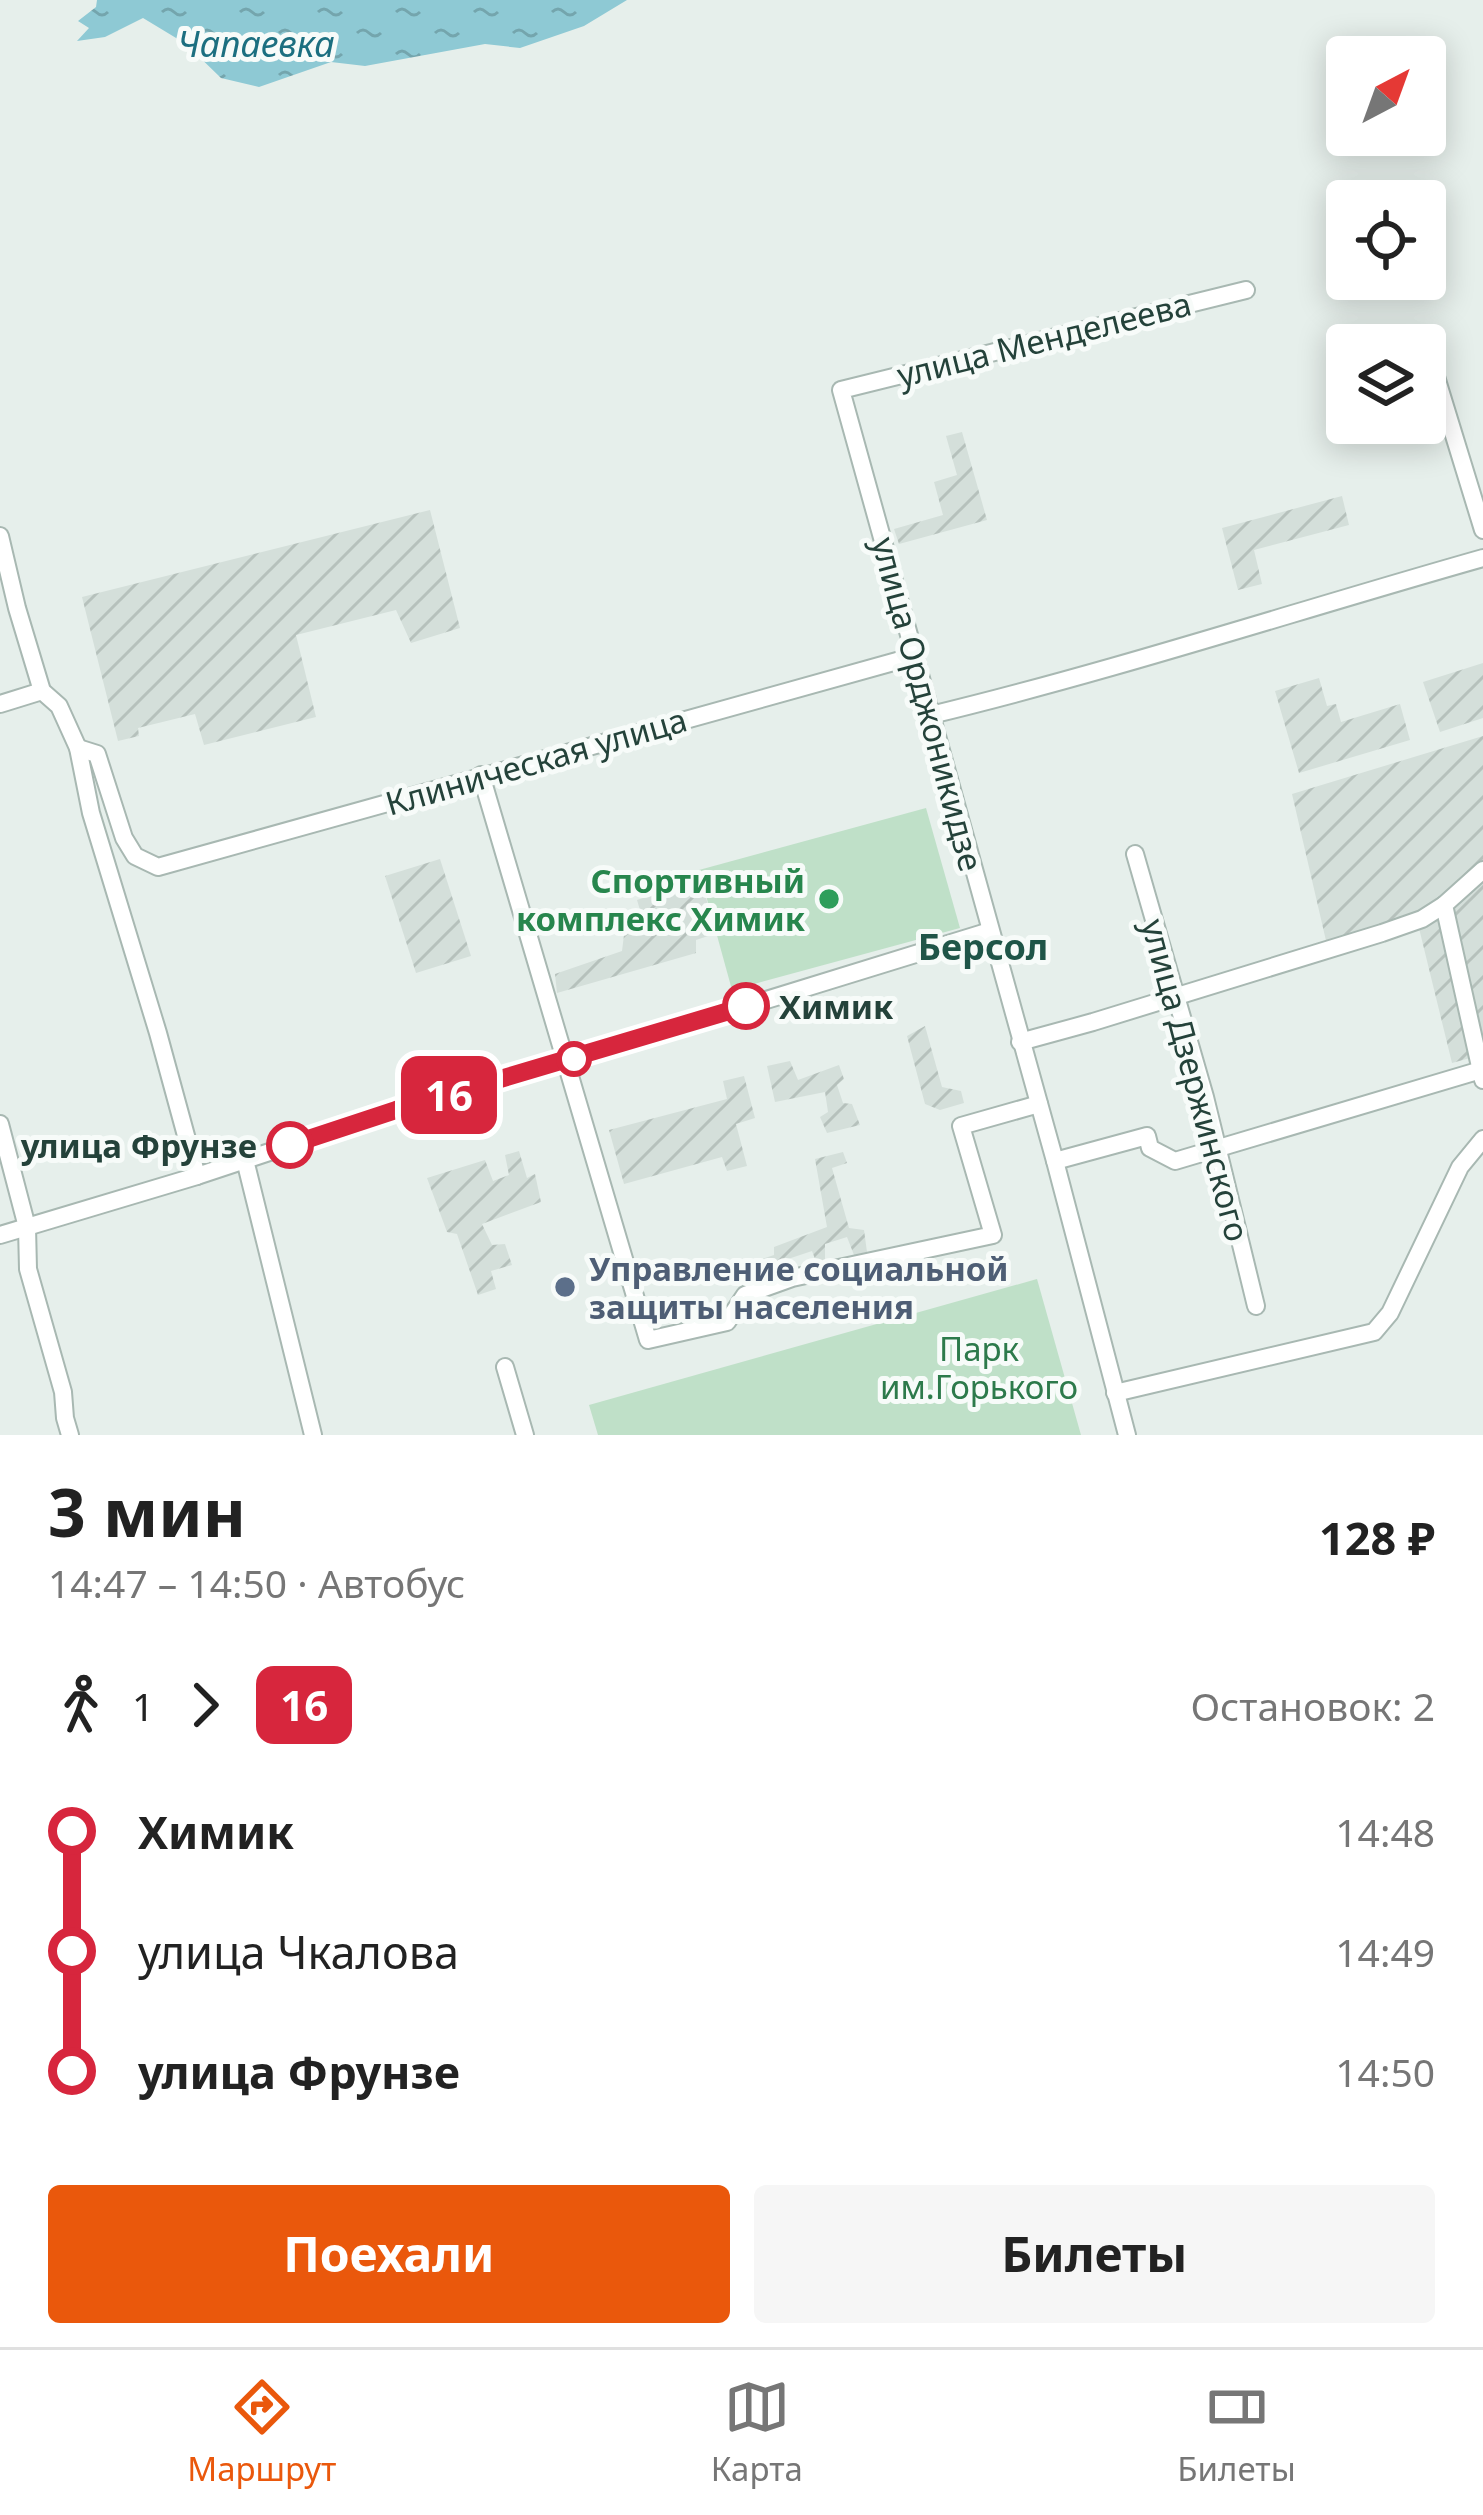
<!DOCTYPE html>
<html lang="ru">
<meta charset="utf-8">
<style>
body{margin:0;font-family:"Noto Sans",sans-serif;background:#f6f6f6;color:#222;height:100vh;display:flex;flex-direction:column;font-size:45px;white-space:nowrap}
*{box-sizing:border-box;margin:0}
p{font-size:39px;color:#767676}
.icon{flex:none;width:66px;height:66px;fill:none;stroke:currentColor;stroke-width:2;stroke-linecap:round;stroke-linejoin:round}
.map{position:relative;height:1435px;overflow:hidden}
.panel{display:flex;flex-direction:column;background:#fff;flex:1}
.panel>*{flex:none}
.badge{padding:0 24px;border-radius:18px;font-size:42px;line-height:78px}
.needle{width:78px;rotate:41deg}
.controls{position:absolute;left:1326px;top:36px;display:grid;gap:24px}
.controls a{display:grid;place-items:center;width:120px;height:120px;border-radius:12px;background:#fff;box-shadow:0 6px 30px #0003;font-size:60px}
.map>.badge{position:absolute;translate:-50% -50%;box-shadow:0 0 0 6px #fff}
.legs{display:flex;align-items:center;gap:18px;height:132px;padding:0 48px;font-size:39px}
.legs p{margin-inline-start:auto}
.head{display:flex;align-items:center;justify-content:space-between;height:204px;padding:0 48px}
h1{font-size:66px;font-weight:700;line-height:90px}
.action{display:flex;gap:24px;margin-top:auto;padding:24px 48px}
.action a{flex:1;height:138px;border-radius:12px;background:#ea580c;color:#fff;font-size:48px;font-weight:700;line-height:138px;text-align:center}
.action a+a{background:#f6f6f6;color:#222}
ul{padding:0 48px;list-style:none}
li{display:flex;align-items:center;gap:42px;height:120px;font-size:45px}
li i{display:grid;place-items:center;width:18px;height:100%;margin:0 15px;background:currentColor}
li i::after{content:'';width:30px;height:30px;margin:-15px;border:9px solid;border-radius:50%;background:#fff}
li p{margin-inline-start:auto}
li:first-child i{background:linear-gradient(#0000 50%,currentColor 0)}
li:last-child i{background:linear-gradient(currentColor 50%,#0000 0)}
.dock{display:flex;justify-content:space-around;align-items:center;height:168px;border-top:3px solid #e0e0e0;background:#fff;font-size:33px;color:#767676}
.dock a{display:grid;justify-items:center;gap:6px}
.dock .on{color:#ea580c}
.map>svg:first-child{display:block}
.industrial{fill:url(#industrial-furrows)}
.green{fill:#bfe0c8}
.water{fill:url(#water-ripples)}
.lines{fill:none;stroke-linecap:round;stroke-linejoin:round}
.minor-casing{stroke:#a8b8b2;stroke-width:20}
.minor{stroke:#fff;stroke-width:16}
.line-1-casing{stroke:#fff;stroke-width:27}
.line-1{stroke:#d7263d;stroke-width:18}
.leisure-dot{fill:#2e9e5b;stroke:#f7fbf9;stroke-width:4.5}
.stop-1-dot{fill:#fff;stroke:#d7263d;stroke-width:6}
.service-dot{fill:#5c6f8a;stroke:#f7fbf9;stroke-width:4.5}
.labels{text-anchor:middle;dominant-baseline:central;stroke-width:10;stroke-linejoin:round;paint-order:stroke}
.street-label{font-size:33px;fill:#24423a;stroke:#f7fbf9}
.leisure-label{font-size:33px;font-weight:bold;fill:#27864d;stroke:#f7fbf9;text-anchor:end}
.stop-label{font-size:33px;font-weight:bold;fill:#24423a;stroke:#f7fbf9;text-anchor:start}
.service-label{font-size:33px;font-weight:bold;fill:#4e5e75;stroke:#f7fbf9;text-anchor:start}
.park-label{font-size:33px;fill:#2d7a4b;stroke:#f7fbf9}
.water-label{font-size:36px;font-style:italic;fill:#1c6f80;stroke:#f7fbf9}
.neighbourhood-label{font-size:36px;font-weight:bold;fill:#1f5548;stroke:#f7fbf9}
</style>
<div class="map">
<svg width="1483" height="1435" viewBox="0 0 1483 1435">
<defs>
<pattern id="industrial-furrows" width="10" height="10" patternUnits="userSpaceOnUse" patternTransform="scale(3)"><rect width="10" height="10" fill="#d4dfda"/><path d="M-1 1l2-2M0 10L10 0M9 11l2-2" fill="none" stroke="#b6c1bc"/></pattern>
<pattern id="water-ripples" width="26" height="14" patternUnits="userSpaceOnUse" patternTransform="scale(3)"><rect width="26" height="14" fill="#8ec9d4"/><path d="M2 4q2-2 4 0t4 0M15 11q2-2 4 0t4 0" fill="none" stroke="#74a5ad"/></pattern>
</defs>
<rect width="100%" height="100%" fill="#e6efeb"/>
<g class="industrial">
<polygon points="962,432 987,520 899,544 894,529 943,515 934,482 957,475 946,436"/>
<polygon points="1342,496 1349,525 1254,550 1262,584 1238,590 1222,528"/>
<polygon points="430,510 460,628 411,643 396,610 296,635 316,717 204,745 195,714 138,728 139,736 118,741 82,597"/>
<polygon points="1483,663 1483,718 1440,732 1423,682"/>
<polygon points="1319,678 1327,706 1336,704 1341,722 1400,704 1410,740 1299,773 1275,691"/>
<polygon points="1483,736 1483,1060 1481,1055 1452,1063 1417,920 1327,945 1292,794"/>
<polygon points="440,859 471,956 416,973 385,876"/>
<polygon points="700,879 717,933 696,940 696,953 557,993 555,974 622,951 624,935 645,927 637,900"/>
<polygon points="925,1026 942,1087 961,1091 964,1103 940,1110 925,1104 907,1036"/>
<polygon points="790,1061 798,1080 839,1065 844,1079 837,1085 843,1103 852,1104 860,1125 827,1133 820,1117 828,1112 825,1092 775,1102 767,1066"/>
<polygon points="744,1076 755,1118 736,1124 747,1166 727,1171 722,1157 624,1184 609,1130 727,1099 723,1081"/>
<polygon points="519,1151 527,1178 535,1174 541,1202 482,1224 492,1245 505,1244 512,1265 491,1271 496,1289 478,1295 457,1234 447,1232 427,1178 485,1160 493,1181 509,1175 505,1155"/>
<polygon points="843,1152 847,1163 832,1168 849,1228 864,1230 867,1252 854,1255 847,1237 825,1244 825,1260 817,1264 812,1251 788,1259 792,1278 747,1290 744,1276 762,1269 762,1259 774,1255 774,1247 827,1227 815,1159"/>
</g>
<g class="green">
<polygon points="926,808 960,928 732,990 699,870"/>
<polygon points="1037,1279 1081,1435 598,1435 589,1405"/>
</g>
<polygon class="water" points="97,0 627,0 584,26 520,48 485,44 365,66 331,62 259,87 221,78 186,44 143,18 105,37 77,41 89,28 78,21 96,7"/>
<g class="lines">
<defs>
<g id="minor">
<polyline points="1433,367 1483,530"/>
<polyline points="0,536 17,608 42,691 59,706 78,748 91,813 158,1033 197,1176"/>
<polyline points="0,704 42,691"/>
<path d="M931,715C1117,670 1299,610 1483,558"/>
<polyline points="78,748 97,754 124,838 135,856 158,867 915,656"/>
<polyline points="481,775 648,1340 727,1322 745,1295 792,1278 993,1235 961,1126 1039,1104"/>
<polyline points="1135,854 1205,1097 1256,1306"/>
<polyline points="1020,1042 1093,1022 1382,933 1422,919 1444,905"/>
<polyline points="1483,1080 1444,905 1483,870"/>
<polyline points="0,1124 27,1227 28,1269 63,1392 65,1418 70,1435"/>
<polyline points="245,1160 313,1435"/>
<polyline points="1055,1161 1147,1136 1150,1148 1175,1161 1481,1070"/>
<polyline points="0,1235 197,1176 396,1110 565,1062 990,931"/>
<polyline points="505,1367 525,1435"/>
<polyline points="1115,1393 1374,1332 1390,1313 1460,1167 1483,1139"/>
<polyline points="1127,1435 1055,1161 841,390 1246,290"/>
</g>
</defs>
<use href="#minor" class="minor-casing"/>
<use href="#minor" class="minor"/>
</g>
<g class="lines">
<defs>
<polyline id="line-1" points="290,1145 396,1110 746,1006"/>
</defs>
<use href="#line-1" class="line-1-casing"/>
<use href="#line-1" class="line-1"/>
</g>
<circle class="leisure-dot" cx="829" cy="899" r="12"/>
<g class="stop-1-dot">
<circle cx="746" cy="1006" r="21"/>
<circle cx="574" cy="1059" r="15"/>
<circle cx="290" cy="1145" r="21"/>
</g>
<circle class="service-dot" cx="565" cy="1287" r="12"/>
<g class="labels">
<g class="street-label">
<text transform="translate(1044 339) rotate(-14)">улица Менделеева</text>
<text transform="translate(928 704) rotate(75)">улица Орджоникидзе</text>
<text transform="translate(536 761) rotate(-16)">Клиническая улица</text>
<text transform="translate(1196 1080) rotate(75)">улица Дзержинского</text>
</g>
<g class="leisure-label">
<text x="805" y="880">Спортивный<tspan x="805" dy="38">комплекс Химик</tspan></text>
</g>
<g class="stop-label">
<text x="779" y="1006">Химик</text>
<text x="257" y="1145" text-anchor="end">улица Фрунзе</text>
</g>
<g class="service-label">
<text x="589" y="1268">Управление социальной<tspan x="589" dy="38">защиты населения</tspan></text>
</g>
<g class="park-label">
<text x="979" y="1348">Парк<tspan x="979" dy="38">им.Горького</tspan></text>
</g>
<g class="water-label">
<text x="256" y="43">Чапаевка</text>
</g>
<g class="neighbourhood-label">
<text x="983" y="946">Берсол</text>
</g>
</g>
</svg>
<div class="controls">
<a><svg class="needle" viewBox="-14 -14 28 28"><path d="M0-13l5 13h-10z" fill="#e53935"/><path d="M0 13l5-13h-10z" fill="#767676"/></svg></a>
<a><svg class="icon" aria-label="locate" viewBox="0 0 24 24"><circle cx="12" cy="12" r="6"/><path d="M12 2v4M12 18v4M2 12h4M18 12h4"/></svg></a>
<a><svg class="icon" aria-label="layers" viewBox="0 0 24 24"><path d="M12 4l9 5-9 5-9-5zM3 14l9 5 9-5"/></svg></a>
</div>
<b class="badge" style="left:449px;top:1095px;background:#d7263d;color:#fff">16</b>
</div>
<section class="panel">
<div class="head"><div><h1>3 мин</h1><p>14:47 – 14:50 · Автобус</p></div><b>128 ₽</b></div>
<div class="legs"><svg class="icon" aria-label="walk" viewBox="0 0 24 24"><circle cx="13" cy="4" r="2"/><path d="M13 8l-2 6 4 7M11 14l-3 7M7 12l3-4h3l4 4"/></svg>1<svg class="icon" aria-label="forward" viewBox="0 0 24 24"><path d="M9 5l7 7-7 7"/></svg><b class="badge" style="background:#d7263d;color:#fff">16</b><p>Остановок: 2</p></div>
<ul>
<li><i style="color:#d7263d"></i><b>Химик</b><p>14:48</p></li>
<li><i style="color:#d7263d"></i><span>улица Чкалова</span><p>14:49</p></li>
<li><i style="color:#d7263d"></i><b>улица Фрунзе</b><p>14:50</p></li>
</ul>
<div class="action"><a>Поехали</a><a>Билеты</a></div>
</section>
<nav class="dock">
<a class="on"><svg class="icon" aria-label="directions" viewBox="0 0 24 24"><path d="M12 3l9 9-9 9-9-9zM9 14v-3h6M13 9l2 2-2 2"/></svg>Маршрут</a>
<a><svg class="icon" aria-label="map" viewBox="0 0 24 24"><path d="M3 6l6-2 6 2 6-2v14l-6 2-6-2-6 2zM9 4v14M15 6v14"/></svg>Карта</a>
<a><svg class="icon" aria-label="tickets" viewBox="0 0 24 24"><path d="M3 7h18v10H3zM15 7v10"/></svg>Билеты</a>
</nav>
